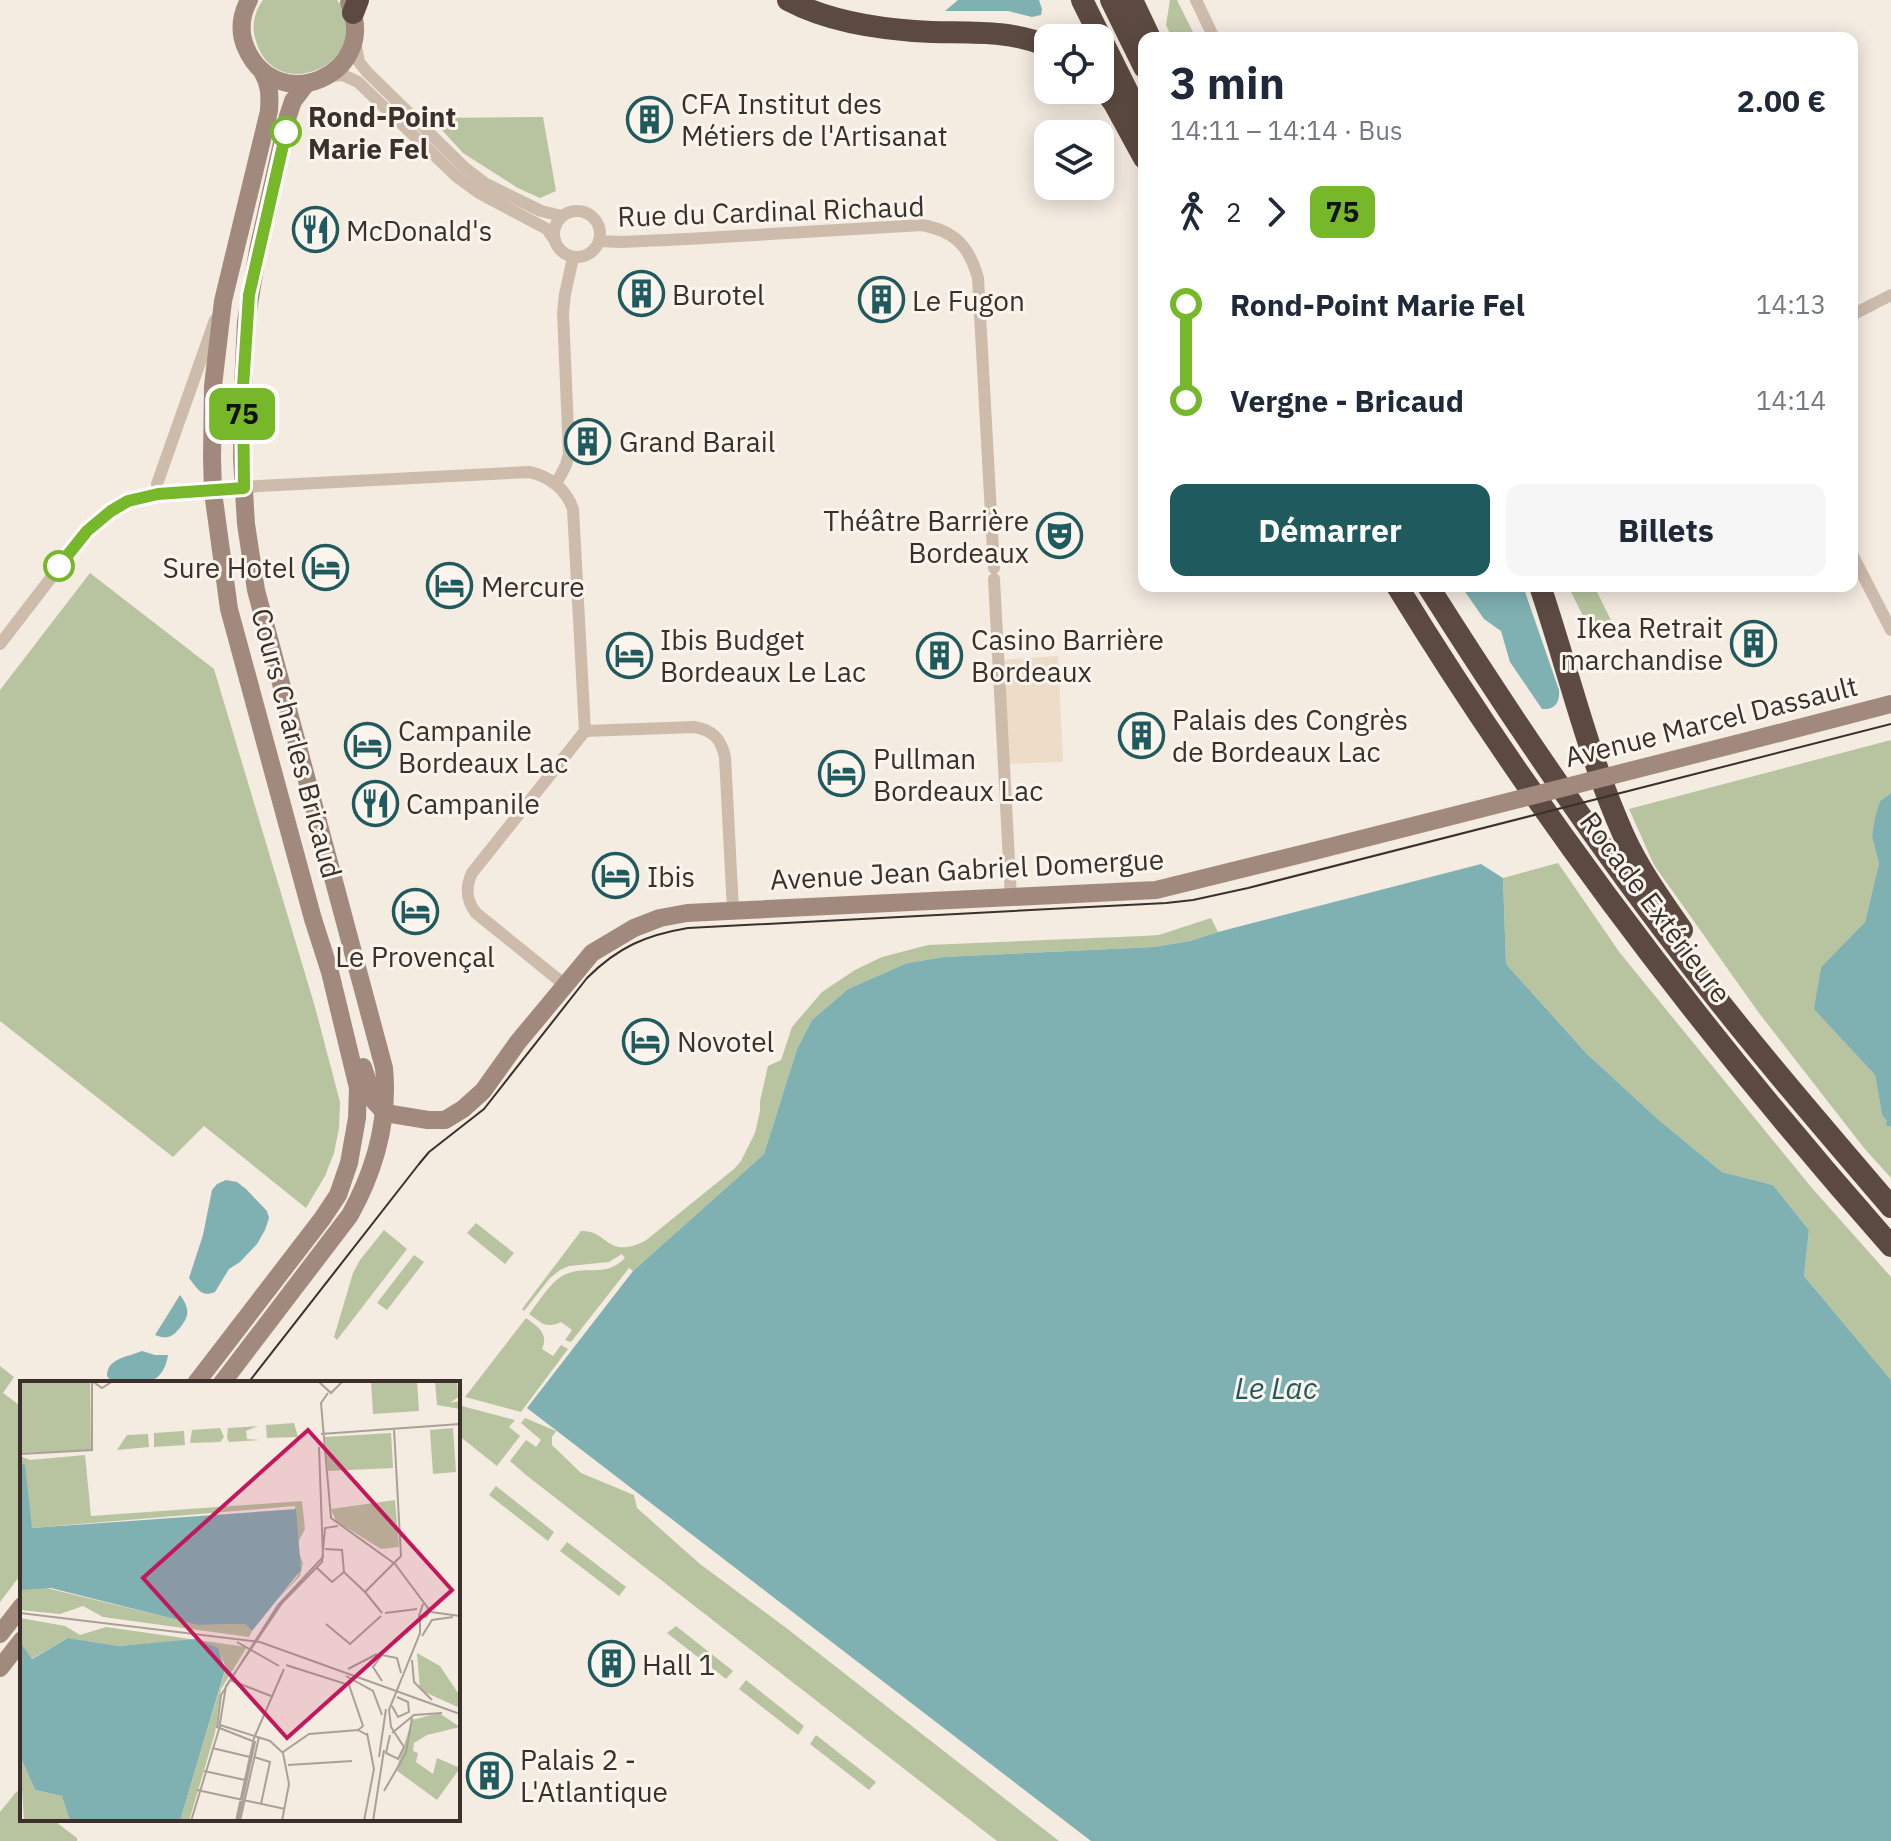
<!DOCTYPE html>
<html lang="fr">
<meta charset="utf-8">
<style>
body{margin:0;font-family:"IBM Plex Sans",sans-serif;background:#f6f6f7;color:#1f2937;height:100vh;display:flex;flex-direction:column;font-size:30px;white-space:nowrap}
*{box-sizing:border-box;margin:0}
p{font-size:26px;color:#747a83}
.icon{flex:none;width:44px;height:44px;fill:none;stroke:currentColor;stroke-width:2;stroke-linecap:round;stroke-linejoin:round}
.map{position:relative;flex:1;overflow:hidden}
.sheet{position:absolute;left:1138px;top:32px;width:720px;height:560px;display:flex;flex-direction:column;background:#fff;border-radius:16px;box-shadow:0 4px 20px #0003}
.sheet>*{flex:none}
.badge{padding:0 16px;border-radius:12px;font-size:28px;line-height:52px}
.buttons{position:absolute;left:1034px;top:24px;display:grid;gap:16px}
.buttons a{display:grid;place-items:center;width:80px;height:80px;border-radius:16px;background:#fff;box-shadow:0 4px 20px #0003;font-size:40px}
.map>.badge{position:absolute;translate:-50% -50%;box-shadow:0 0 0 4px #fff}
.legs{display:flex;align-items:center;gap:12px;height:88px;padding:0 32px;font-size:26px}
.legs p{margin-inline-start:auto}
.head{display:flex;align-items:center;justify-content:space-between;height:136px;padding:0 32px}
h1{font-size:44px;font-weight:800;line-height:60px}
.primary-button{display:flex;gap:16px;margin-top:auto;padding:16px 32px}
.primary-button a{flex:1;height:92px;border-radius:16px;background:#1f5a5e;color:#fff;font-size:32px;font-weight:800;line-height:92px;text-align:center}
.primary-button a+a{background:#f6f6f7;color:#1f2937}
ul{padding:0 32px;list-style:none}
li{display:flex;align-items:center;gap:28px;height:96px;font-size:30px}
li i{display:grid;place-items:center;width:12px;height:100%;margin:0 10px;background:currentColor}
li i::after{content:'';width:20px;height:20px;margin:-10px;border:6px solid;border-radius:50%;background:#fff}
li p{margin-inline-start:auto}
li:first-child i{background:linear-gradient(#0000 50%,currentColor 0)}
li:last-child i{background:linear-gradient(currentColor 50%,#0000 0)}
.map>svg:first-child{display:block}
.green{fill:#b8c4a0}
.plaza{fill:#ecdcc8}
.water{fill:#7fb0b2}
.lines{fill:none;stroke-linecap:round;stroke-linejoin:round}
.street{stroke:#cdbbac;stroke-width:12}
.secondary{stroke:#a18a7d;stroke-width:18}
.highway{stroke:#5c4a42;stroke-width:22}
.tram{stroke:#3b302b;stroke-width:2}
.secondary-bridge{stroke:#a18a7d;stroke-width:18}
.line-1-casing{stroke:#fff;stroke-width:18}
.line-1{stroke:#76b82a;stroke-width:12}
.stop-1-dot{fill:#fff;stroke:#76b82a;stroke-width:4}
.labels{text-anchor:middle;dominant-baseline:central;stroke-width:6;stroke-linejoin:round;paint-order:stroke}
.poi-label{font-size:28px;fill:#3b302b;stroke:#fbf5ee;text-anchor:start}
.stop-label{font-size:28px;font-weight:bold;fill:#3b302b;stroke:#fbf5ee;text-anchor:start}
.street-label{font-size:28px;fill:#3b302b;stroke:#fbf5ee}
.water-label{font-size:30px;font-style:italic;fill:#1f5a5e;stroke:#fbf5ee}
.inset-road{fill:none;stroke:#aaa098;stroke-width:2}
.view{fill:#c2185b;fill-opacity:0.15;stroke:#c2185b;stroke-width:4}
.inset-edge{fill:none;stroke:#3b302b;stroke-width:4}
</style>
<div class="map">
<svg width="1891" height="1841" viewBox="0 0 1891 1841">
<rect width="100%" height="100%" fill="#f4ebe1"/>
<g class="green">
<path d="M263,0H337C379,62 275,108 256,41C251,27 254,12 263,0Z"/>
<polygon points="1170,0 1177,0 1196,38 1172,38 1166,25"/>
<polygon points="543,117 556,191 540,198 518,188 463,153 431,118"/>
<polygon points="90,573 214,669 315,1007 340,1102 339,1128 334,1153 325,1176 306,1208 204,1126 173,1157 0,1021 0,690"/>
<polygon points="1568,586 1594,586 1616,630 1592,634"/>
<polygon points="1891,740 1891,793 1880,801 1872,837 1879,863 1865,922 1821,967 1815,1009 1875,1075 1882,1115 1887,1121 1888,1127 1891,1126 1891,1178 1864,1148 1759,1013 1654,865 1629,809"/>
<polygon points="1558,863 1620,953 1811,1187 1891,1277 1891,1380 1804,1276 1809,1230 1773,1185 1722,1172 1660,1121 1587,1054 1506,964 1503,878"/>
<path d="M1211,918L1218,932L1190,941L1154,947L944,957L907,963L848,989L812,1020L797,1049L764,1154L633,1271L629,1268L571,1342L565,1340L572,1330L561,1322C545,1329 542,1323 529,1314C539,1302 550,1282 564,1275C586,1264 604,1279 625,1258L622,1254L609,1262L569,1266L560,1270L550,1278L524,1311L522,1309L581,1231C609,1230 606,1260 645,1241L734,1169L741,1161L755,1133L760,1111V1101L768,1066L781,1060L792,1027L822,992L855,970L882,957L928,945L1143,936L1159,935Z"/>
<polygon points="476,1223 514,1253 505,1264 467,1233"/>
<polygon points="384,1230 407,1249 337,1340 334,1337 353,1273 360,1260"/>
<polygon points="414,1255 424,1262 387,1310 377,1303"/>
<path d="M526,1318C538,1327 549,1333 542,1349L553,1356L561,1345L568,1349L521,1412L465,1397Z"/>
<polygon points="0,1366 14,1377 3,1393 22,1407 22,1573 0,1602"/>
<polygon points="458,1405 515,1420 509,1427 520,1436 497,1466 458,1435"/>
<polygon points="525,1418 556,1431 552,1437 552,1445 581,1473 634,1495 637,1508 700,1564 785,1627 1059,1841 997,1841 526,1475 510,1461 526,1440 536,1447 541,1440 521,1423"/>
<polygon points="496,1486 554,1532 548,1541 489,1495"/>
<polygon points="567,1542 626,1587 619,1596 560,1551"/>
<polygon points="676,1626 733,1671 726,1679 667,1633"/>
<polygon points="746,1680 804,1726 798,1735 739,1689"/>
<polygon points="816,1735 876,1782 869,1790 810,1744"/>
<polygon points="17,1791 22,1796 22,1819 52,1819 77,1838 77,1841 0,1841 0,1812"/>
</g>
<polygon class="plaza" points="1058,656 1063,762 1004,764 999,660"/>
<g class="water">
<polygon points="958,0 1039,0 1042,9 1041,15 1032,17 1008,11 945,11"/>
<path d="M1461,586H1523L1559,690C1560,702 1555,710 1542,709L1510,662L1501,631L1484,619Z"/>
<polygon points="1891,793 1891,1126 1888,1127 1886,1124 1887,1121 1882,1115 1875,1075 1814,1009 1821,967 1865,922 1879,863 1872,837 1875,818 1880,801"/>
<polygon points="1481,864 1503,878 1506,964 1587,1054 1660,1121 1722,1172 1773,1185 1809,1230 1804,1276 1891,1380 1891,1841 1091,1841 527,1408 633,1271 764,1154 797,1049 812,1020 848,989 907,963 944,957 1154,947 1190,941 1218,932"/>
<path d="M226,1180L237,1182L246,1189L267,1211L269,1218L265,1230L257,1244L240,1262L229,1269L215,1292C201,1298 197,1288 189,1278L203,1235L212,1190L217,1184Z"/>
<path d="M180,1295C191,1310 189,1317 178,1330C171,1338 166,1339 155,1335Z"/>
<path d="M142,1351L155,1355H168C163,1387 139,1386 112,1382L107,1376C107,1358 128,1357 142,1351Z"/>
</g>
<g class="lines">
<g class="street">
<polyline points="1196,0 1214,38"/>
<polyline points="355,41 359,62 367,72 465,168 486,184 541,211 562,216"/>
<polyline points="328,76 343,75 358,82 457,177 479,193 547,229 553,238"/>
<circle cx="577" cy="234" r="23"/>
<path d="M599,241L621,242L687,239L922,225C955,231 969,246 978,278L994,568"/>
<polyline points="1852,315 1891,295"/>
<polyline points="556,484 566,465 569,454 563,313 565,294 573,258"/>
<polyline points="158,494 157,484 215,320"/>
<polyline points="1852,554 1891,630"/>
<polyline points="994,579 1011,898"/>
<path d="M0,644L87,531L111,511L137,498L158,494L213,492L259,486L529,472C549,476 566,489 573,509L585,731L694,727C713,730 721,739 725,757L733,910"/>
<path d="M565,985L476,913C466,900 465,888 472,873L585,731"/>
</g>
<g class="secondary">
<path d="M249,0C241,15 239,32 246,48C277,119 381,74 349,3"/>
<polyline points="1779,733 1891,704"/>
<polyline points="363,1067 374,1101 385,1113 428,1120 445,1120 463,1109 483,1091 518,1042 592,953 634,928 660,918 687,913 1156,890 1314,851"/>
<path d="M196,1383L322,1219L338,1195L349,1163L357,1118L358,1088L330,972L313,919L229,609L213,492L212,458L213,386L223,301L269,111C270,95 270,85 262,71"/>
<path d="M222,1383L350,1215C376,1168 389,1120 384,1068L256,590L246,524L242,458L243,387L246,322L258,250L288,116L293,101L306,84"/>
<polyline points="0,1634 22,1606"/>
<polyline points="0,1668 22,1640"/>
</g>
<g class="highway">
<path d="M788,0C829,22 886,30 932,32C974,33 1009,30 1048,46"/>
<polyline points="1082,0 1144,125"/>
<polyline points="1111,0 1144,67"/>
<polyline points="1132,0 1150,38"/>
<polyline points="353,13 358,0"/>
<polyline points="1100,84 1114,103 1144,158"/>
<path d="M1397,586C1541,821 1709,1040 1891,1246"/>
<path d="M1428,586C1507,711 1589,833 1679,950C1746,1038 1819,1123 1891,1207"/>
<path d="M1540,586C1568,669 1588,756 1624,836C1639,869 1661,900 1682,930"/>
</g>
<path class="tram" d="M248,1383L419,1164L429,1152L484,1109L587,978C618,947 646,935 688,928L1166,903L1193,900L1248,888L1891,724"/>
<polyline class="secondary-bridge" points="1314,851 1779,733"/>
</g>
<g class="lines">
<defs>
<polyline id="line-1" points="59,566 87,531 111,511 128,501 158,494 244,488 243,387 249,295 286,132"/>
</defs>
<use href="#line-1" class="line-1-casing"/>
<use href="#line-1" class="line-1"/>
</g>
<defs>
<symbol id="building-ring" viewBox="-11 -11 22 22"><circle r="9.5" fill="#fbf5ee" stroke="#1f5a5e" stroke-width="1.5"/><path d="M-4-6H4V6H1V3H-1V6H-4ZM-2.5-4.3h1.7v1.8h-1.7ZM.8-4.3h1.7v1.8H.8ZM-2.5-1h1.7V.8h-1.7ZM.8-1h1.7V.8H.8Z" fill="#1f5a5e"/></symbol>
<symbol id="restaurant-ring" viewBox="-11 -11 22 22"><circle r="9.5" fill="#fbf5ee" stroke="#1f5a5e" stroke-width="1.5"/><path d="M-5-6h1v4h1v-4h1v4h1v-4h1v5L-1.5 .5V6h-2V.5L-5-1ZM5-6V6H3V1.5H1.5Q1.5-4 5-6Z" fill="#1f5a5e"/></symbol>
<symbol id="theatre-ring" viewBox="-11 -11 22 22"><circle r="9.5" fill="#fbf5ee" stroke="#1f5a5e" stroke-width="1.5"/><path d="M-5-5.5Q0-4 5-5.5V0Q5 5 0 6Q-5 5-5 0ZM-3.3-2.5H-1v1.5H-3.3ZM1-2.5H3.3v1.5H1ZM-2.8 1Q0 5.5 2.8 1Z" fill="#1f5a5e"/></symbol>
<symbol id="hotel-ring" viewBox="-11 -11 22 22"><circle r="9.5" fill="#fbf5ee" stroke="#1f5a5e" stroke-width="1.5"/><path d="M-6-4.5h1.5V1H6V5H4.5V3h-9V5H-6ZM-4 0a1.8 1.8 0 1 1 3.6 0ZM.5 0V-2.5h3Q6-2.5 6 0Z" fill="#1f5a5e"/></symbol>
</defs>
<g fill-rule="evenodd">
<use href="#building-ring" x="624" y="94" width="51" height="51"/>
<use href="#restaurant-ring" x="290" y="204" width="51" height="51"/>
<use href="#building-ring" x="616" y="268" width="51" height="51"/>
<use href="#building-ring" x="856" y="274" width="51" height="51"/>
<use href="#building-ring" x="562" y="416" width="51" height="51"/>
<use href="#theatre-ring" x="1034" y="510" width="51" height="51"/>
<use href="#hotel-ring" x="300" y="542" width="51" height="51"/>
<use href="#hotel-ring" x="424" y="560" width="51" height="51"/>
<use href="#building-ring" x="1728" y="618" width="51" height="51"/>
<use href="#hotel-ring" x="604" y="630" width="51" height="51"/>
<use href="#building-ring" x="914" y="630" width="51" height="51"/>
<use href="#building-ring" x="1116" y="710" width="51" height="51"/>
<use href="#hotel-ring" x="342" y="720" width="51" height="51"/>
<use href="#hotel-ring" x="816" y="748" width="51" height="51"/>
<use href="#restaurant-ring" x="350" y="778" width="51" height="51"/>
<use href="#hotel-ring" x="590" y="850" width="51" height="51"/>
<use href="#hotel-ring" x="390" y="886" width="51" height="51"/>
<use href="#hotel-ring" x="620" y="1016" width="51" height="51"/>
<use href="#building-ring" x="586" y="1638" width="51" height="51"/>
<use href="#building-ring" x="464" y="1750" width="51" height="51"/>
</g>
<g class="stop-1-dot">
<circle cx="286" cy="132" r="14"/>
<circle cx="59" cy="566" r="14"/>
</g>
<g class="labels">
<g class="poi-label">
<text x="681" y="103">CFA Institut des<tspan x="681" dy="32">Métiers de l'Artisanat</tspan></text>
<text x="346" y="230">McDonald's</text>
<text x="672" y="294">Burotel</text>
<text x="912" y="300">Le Fugon</text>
<text x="619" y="441">Grand Barail</text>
<text x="1029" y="520" text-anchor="end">Théâtre Barrière<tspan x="1029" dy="32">Bordeaux</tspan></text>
<text x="295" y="567" text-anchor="end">Sure Hotel</text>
<text x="481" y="586">Mercure</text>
<text x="1723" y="627" text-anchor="end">Ikea Retrait<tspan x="1723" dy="32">marchandise</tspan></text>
<text x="660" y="639">Ibis Budget<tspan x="660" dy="32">Bordeaux Le Lac</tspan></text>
<text x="971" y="639">Casino Barrière<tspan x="971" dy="32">Bordeaux</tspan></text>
<text x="1172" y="719">Palais des Congrès<tspan x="1172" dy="32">de Bordeaux Lac</tspan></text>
<text x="398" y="730">Campanile<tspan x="398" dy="32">Bordeaux Lac</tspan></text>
<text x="873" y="758">Pullman<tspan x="873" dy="32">Bordeaux Lac</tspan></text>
<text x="406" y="803">Campanile</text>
<text x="647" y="876">Ibis</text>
<text x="415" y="956" text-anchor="middle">Le Provençal</text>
<text x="677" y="1041">Novotel</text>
<text x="642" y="1664">Hall 1</text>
<text x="520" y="1759">Palais 2 -<tspan x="520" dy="32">L'Atlantique</tspan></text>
</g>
<g class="stop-label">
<text x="308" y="116">Rond-Point<tspan x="308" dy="32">Marie Fel</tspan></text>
</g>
<g class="street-label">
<text transform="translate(771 211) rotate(-2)">Rue du Cardinal Richaud</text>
<text transform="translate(1711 721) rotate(-14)">Avenue Marcel Dassault</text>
<text transform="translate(297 743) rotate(75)">Cours Charles Bricaud</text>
<text transform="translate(967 869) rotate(-3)">Avenue Jean Gabriel Domergue</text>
<text transform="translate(1656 907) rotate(53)">Rocade Extérieure</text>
</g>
<g class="water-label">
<text x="1276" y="1387">Le Lac</text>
</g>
</g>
<g transform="translate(20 1381)">
<rect width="440" height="440" fill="#f4ebe1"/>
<path d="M0,0H70L71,69L0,72ZM351,0H397L399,30L353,33ZM415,0H437L438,16L430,22L439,20L440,28L417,24ZM274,42L278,56L247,57L246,44ZM238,45L226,50L227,58L240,59L209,61L207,57L208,47ZM200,47L204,56L200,61L170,62L172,49ZM433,47L436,91L413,93L410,49ZM164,50L165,64L134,66V52ZM371,52L373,87L308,90L305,56ZM107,54L128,53L129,66L97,69ZM65,74L71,135L282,120L285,148L276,165L283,182L280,195L253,223L277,196L281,184L275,169V125L12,147L0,75L10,79ZM375,119L379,166L361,168L316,140L311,128ZM14,204L179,244L225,243L232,250L229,256L83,236L63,225L40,233L0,229V209ZM0,237L45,245L60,254L86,246L227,266L201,308L195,352L169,440H160L206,287L198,268L175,259L99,265L48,257L11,278L0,261ZM397,272L420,285L440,315V327L400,309ZM419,332L440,346L407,354L394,362L393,370L398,372L396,381L413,393L417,377L440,387L417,419L376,389L392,339ZM0,375L15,409L42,415L50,440H4Z" fill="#b8c4a0"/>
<path d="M0,82L5,84L12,147L276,128L281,189L232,250L225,243L178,244L31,207L0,209ZM48,257L99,265L176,258L198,267L205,289L160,440H50L42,415L15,409L0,375V261L12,278Z" fill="#7fb0b2"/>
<path class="inset-road" d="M72,0L82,7L93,0M298,0L311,12L323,0M308,12L301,22L311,137L375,183L411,231L440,235M301,53L440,43M0,73L72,69V1M305,168L322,169L324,191M297,187L312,201L324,191L345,211L381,175L374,48M345,211L362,232M403,223L399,235L406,236L410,230M0,232L240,261L440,333M365,232L397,228M306,243L330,263L361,235M402,255L412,239L433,236M217,261L259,285M392,279L394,301L412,319M266,284L329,304L343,345L338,349M328,288L357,273M326,295L353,310L362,334M210,299L251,315M362,300L353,286L362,274L377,277L381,292M372,325L378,336L389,331L388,321L377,316M200,344L250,360L263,372L269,403L262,440M199,348L206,305L262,222L302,181L305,147L318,145M372,352L394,334L422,332M370,354L366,372L378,378L384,366L371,346L369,329L400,252V236M192,367L230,376M263,371L289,353L338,349L347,354M234,376L250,381L241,423M359,376L366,328M268,384L332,380M184,390L225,399M177,409L265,428M364,410L386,372L392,337M171,440L200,345M216,440L234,357L264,288M218,440L235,361L197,346L201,314L258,224L303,176L299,66M220,440L239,356M344,440L354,388L347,352M353,440L364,369"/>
<path class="view" d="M288,49L432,209L267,357L123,197Z"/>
<rect width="440" height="440" class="inset-edge"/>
</g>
</svg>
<div class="buttons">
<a><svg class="icon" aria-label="locate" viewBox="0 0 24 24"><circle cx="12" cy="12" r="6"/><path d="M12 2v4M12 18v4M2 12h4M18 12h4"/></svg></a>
<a><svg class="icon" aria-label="layers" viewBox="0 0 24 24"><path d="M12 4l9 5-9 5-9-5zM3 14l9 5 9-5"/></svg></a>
</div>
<b class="badge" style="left:242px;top:414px;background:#76b82a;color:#111">75</b>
<section class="sheet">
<div class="head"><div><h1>3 min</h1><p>14:11 – 14:14 · Bus</p></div><b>2.00 €</b></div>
<div class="legs"><svg class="icon" aria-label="walk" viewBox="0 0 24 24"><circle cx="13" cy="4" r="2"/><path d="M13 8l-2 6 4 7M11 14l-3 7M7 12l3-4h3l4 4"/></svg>2<svg class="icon" aria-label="forward" viewBox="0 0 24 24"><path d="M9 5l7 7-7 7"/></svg><b class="badge" style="background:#76b82a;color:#111">75</b></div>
<ul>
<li><i style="color:#76b82a"></i><b>Rond-Point Marie Fel</b><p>14:13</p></li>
<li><i style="color:#76b82a"></i><b>Vergne - Bricaud</b><p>14:14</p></li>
</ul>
<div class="primary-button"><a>Démarrer</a><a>Billets</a></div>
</section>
</div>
